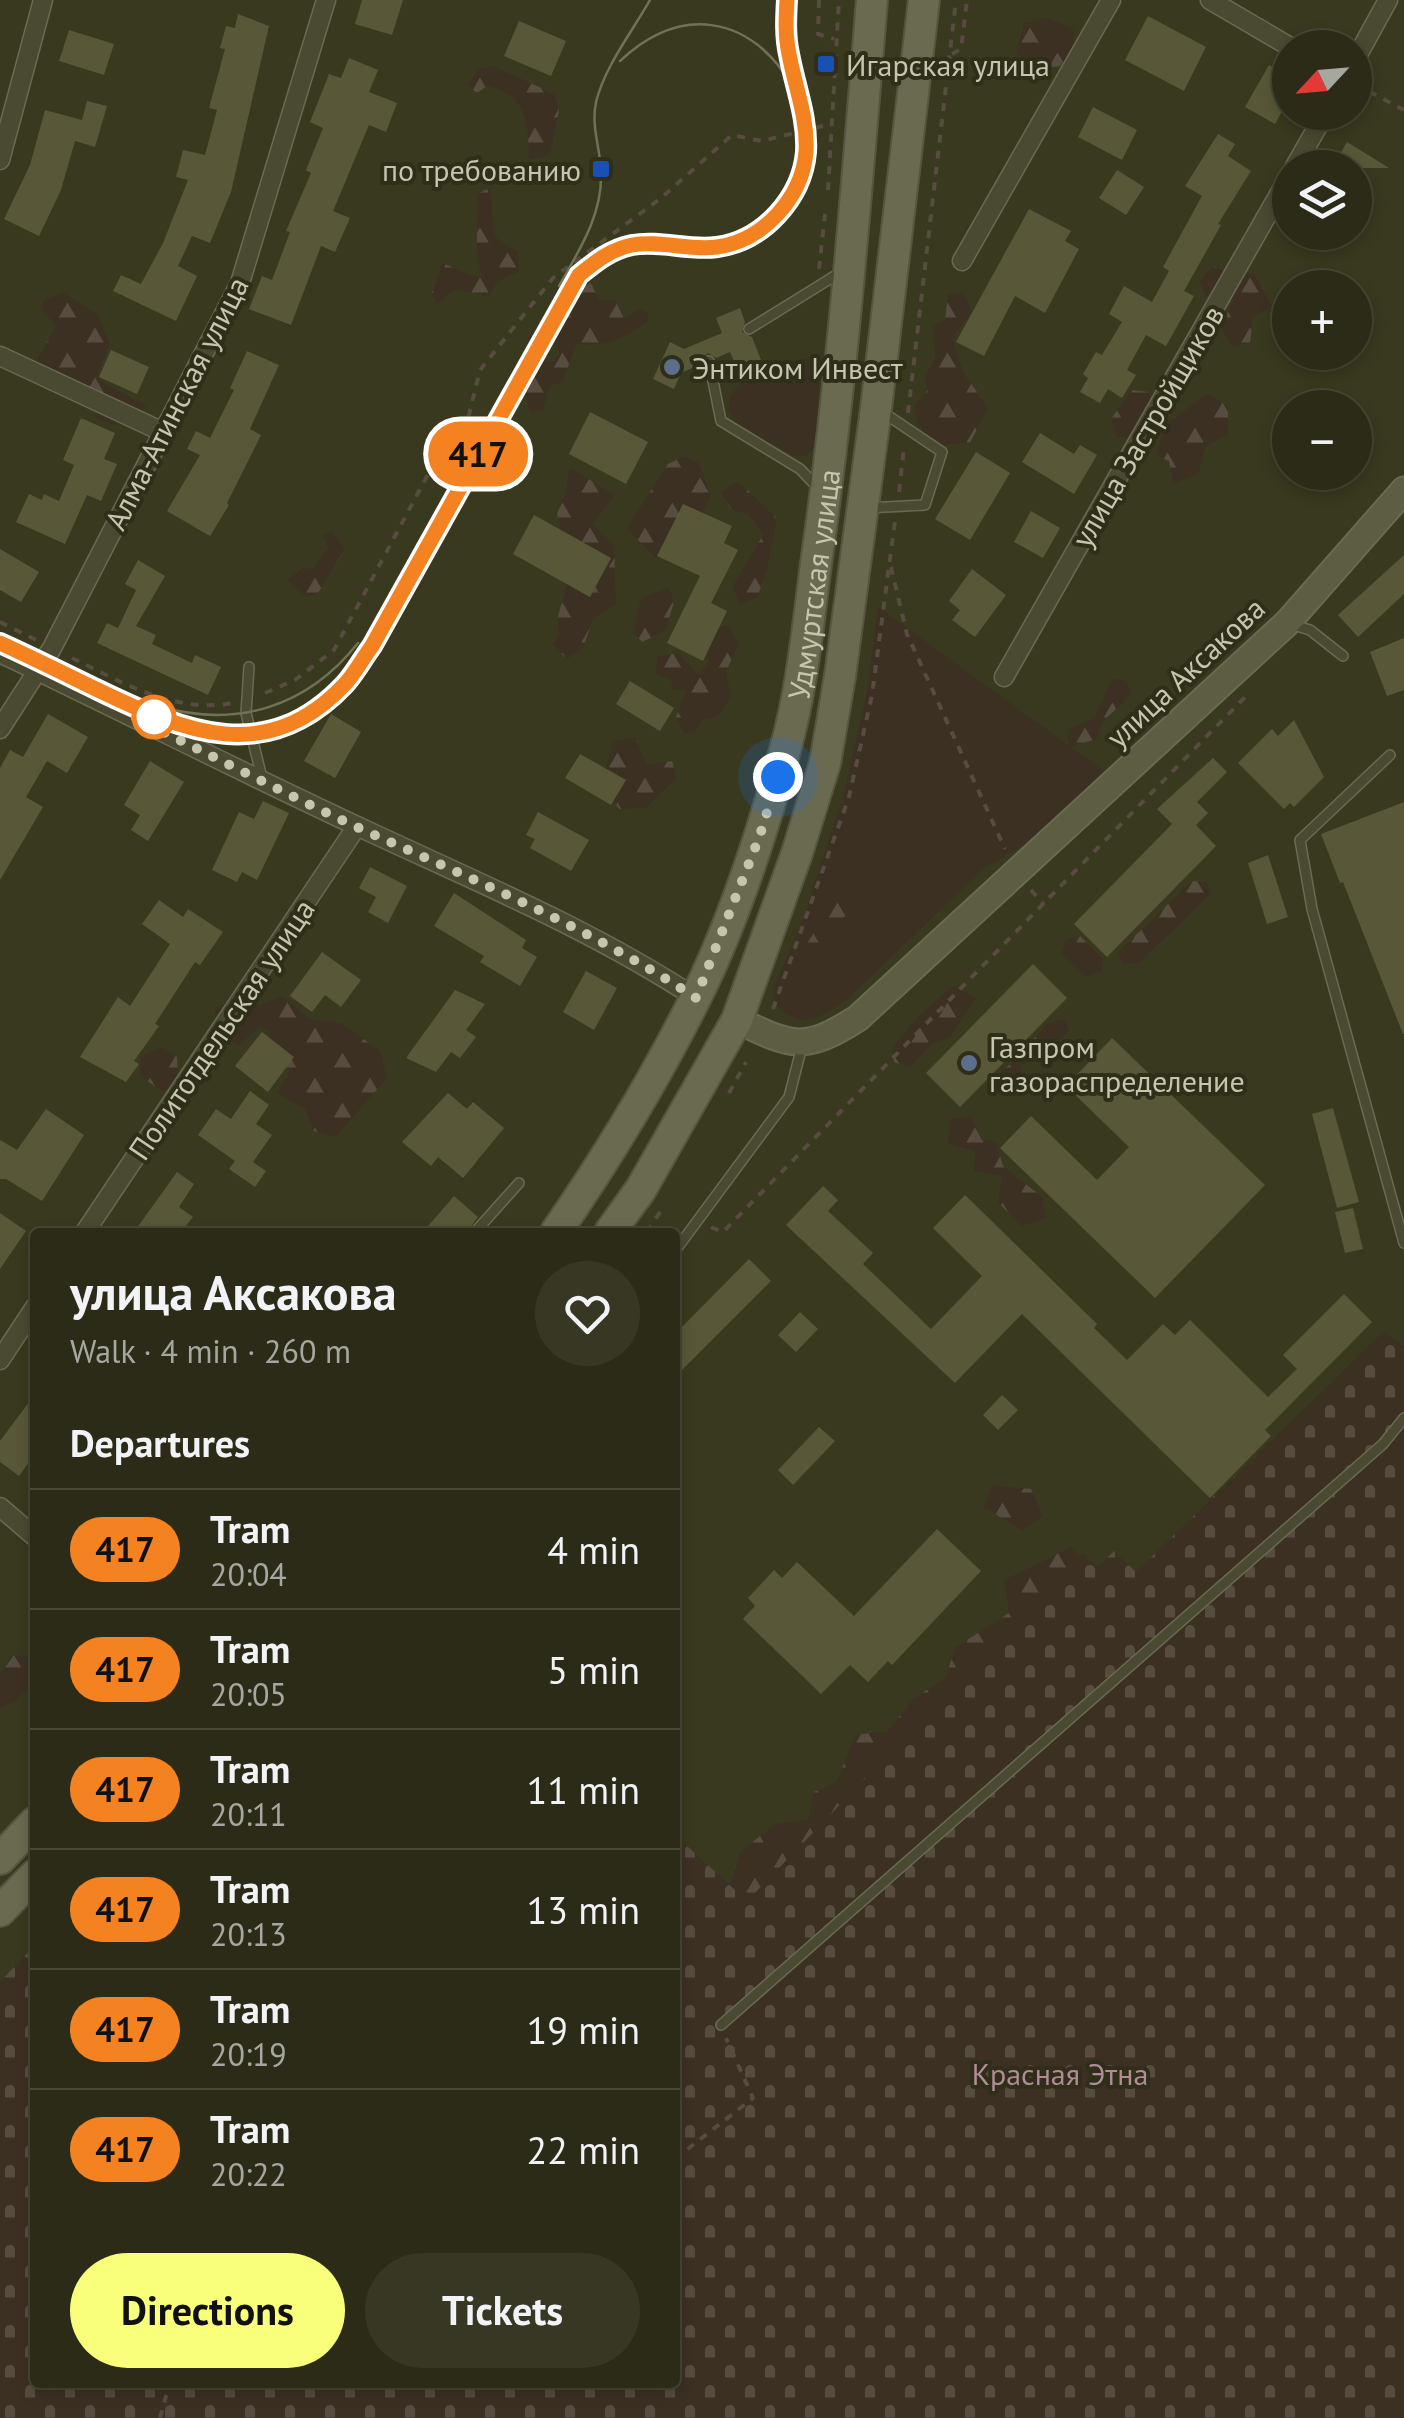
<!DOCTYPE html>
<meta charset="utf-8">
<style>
body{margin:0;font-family:"PT Sans",sans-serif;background:#373724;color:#f1f3f6;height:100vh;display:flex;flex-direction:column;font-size:38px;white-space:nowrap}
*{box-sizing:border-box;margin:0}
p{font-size:32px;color:#a6a7a1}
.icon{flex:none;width:55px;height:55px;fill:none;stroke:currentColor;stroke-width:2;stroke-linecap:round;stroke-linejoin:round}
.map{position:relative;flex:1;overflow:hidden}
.panel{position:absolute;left:30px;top:1228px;width:650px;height:1160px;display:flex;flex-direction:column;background:#2b2b17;border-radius:10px;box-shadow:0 5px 15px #0003,0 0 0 2px #474736}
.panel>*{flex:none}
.badge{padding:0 20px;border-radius:32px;font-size:35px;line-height:65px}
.needle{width:65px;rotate:244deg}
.controls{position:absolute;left:1272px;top:30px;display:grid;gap:20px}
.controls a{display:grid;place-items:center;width:100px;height:100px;border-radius:50%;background:#2b2b17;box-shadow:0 5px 15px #0003,0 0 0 2px #474736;font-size:50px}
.you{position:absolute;width:50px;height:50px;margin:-25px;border:8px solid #fff;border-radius:50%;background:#1a73e8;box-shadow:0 0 0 15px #1a73e833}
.map>.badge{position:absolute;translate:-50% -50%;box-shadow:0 0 0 5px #fff}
h2{padding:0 40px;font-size:38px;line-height:90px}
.round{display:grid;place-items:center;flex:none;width:105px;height:105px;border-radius:52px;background:#373724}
.headline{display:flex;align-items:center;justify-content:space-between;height:170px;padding:0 40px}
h1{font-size:48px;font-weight:700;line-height:75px}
.cta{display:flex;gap:20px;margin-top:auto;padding:20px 40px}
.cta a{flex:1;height:115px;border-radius:60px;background:#f9fe7b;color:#111;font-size:40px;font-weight:700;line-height:115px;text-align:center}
.cta a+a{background:#373724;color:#f1f3f6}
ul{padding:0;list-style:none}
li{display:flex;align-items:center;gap:30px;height:120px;padding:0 40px;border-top:2px solid #474736}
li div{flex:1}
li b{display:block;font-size:38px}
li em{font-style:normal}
li .badge{min-width:110px;font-weight:700;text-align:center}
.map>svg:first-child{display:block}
.green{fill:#3c3023}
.forest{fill:url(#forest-firs)}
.cemetery{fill:url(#cemetery-stones)}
.building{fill:#585838}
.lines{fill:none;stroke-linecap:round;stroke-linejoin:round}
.lane-casing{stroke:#6a6a53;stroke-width:12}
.street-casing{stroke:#6a6a53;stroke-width:21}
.secondary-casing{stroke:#6a6a53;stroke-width:29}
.primary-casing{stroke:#55563f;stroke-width:34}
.path{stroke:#584b3f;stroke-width:4;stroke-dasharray:8 8;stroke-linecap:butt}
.lane{stroke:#4a4a33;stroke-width:9}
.street{stroke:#4a4a33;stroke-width:18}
.secondary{stroke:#5c5d41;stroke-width:25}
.primary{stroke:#6a6a51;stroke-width:30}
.tram{stroke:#717155;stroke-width:2.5}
.line-casing{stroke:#fff;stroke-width:22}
.line{stroke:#f58220;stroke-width:15}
.walk{stroke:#c5c6ad;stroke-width:10;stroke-dasharray:0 18}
.transit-dot{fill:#1a4fb4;stroke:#2e2e19;stroke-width:4}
.service-dot{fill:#5c6f8a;stroke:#2e2e19;stroke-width:4}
.stop-dot{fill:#fff;stroke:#f58220;stroke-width:5}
.labels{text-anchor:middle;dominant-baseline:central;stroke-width:8;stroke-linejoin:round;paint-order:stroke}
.poi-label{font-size:30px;fill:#c5c6ad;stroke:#2e2e19;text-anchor:start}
.street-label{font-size:30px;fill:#c5c6ad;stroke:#2e2e19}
.park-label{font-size:30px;fill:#b28a98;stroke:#2e2e19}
</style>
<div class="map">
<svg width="1404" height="2418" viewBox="0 0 1404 2418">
<defs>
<pattern id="forest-firs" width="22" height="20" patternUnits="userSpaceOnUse" patternTransform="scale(2.5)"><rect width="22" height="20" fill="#3c3023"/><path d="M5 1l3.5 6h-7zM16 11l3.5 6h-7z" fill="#574c40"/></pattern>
<pattern id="cemetery-stones" width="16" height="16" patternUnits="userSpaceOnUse" patternTransform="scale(2.5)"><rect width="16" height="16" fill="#3c3023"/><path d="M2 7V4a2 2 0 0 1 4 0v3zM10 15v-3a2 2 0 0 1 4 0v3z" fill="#574c40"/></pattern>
</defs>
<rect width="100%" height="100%" fill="#39391f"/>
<g class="green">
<polygon points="805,358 815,360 820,369 815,447 805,456 795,456 737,425 729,409 730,396 756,368"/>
<polygon points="878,607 1108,774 1041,835 984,868 844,1002 818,1017 800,1020 784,1013 776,1003 773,990 804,916 843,797 867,693"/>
</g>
<g class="forest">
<polygon points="1049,18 1073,29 1075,46 1060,66 1037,70 1016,53 1024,23"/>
<path d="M496,67L554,94L559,110L550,155L529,159C528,125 527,94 487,86L477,93L467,85L480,68Z"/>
<path d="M490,188L495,237L518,252L519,271L497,282L489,297L455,289L438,304L431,295L443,263L469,275L482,277C473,253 479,221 477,194Z"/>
<polygon points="1213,266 1235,276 1254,273 1272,306 1253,318 1250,343 1233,347 1221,330 1233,299 1206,296 1199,281"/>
<path d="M591,283L599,300H615L624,319L639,309L649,313L647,322C622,340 608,347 576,344L563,382L550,386L543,410L530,412L525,396L539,362L554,361L559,353L553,337L581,288Z"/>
<polygon points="964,292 972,312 952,337 963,372 988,408 970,443 940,445 918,427 914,407 928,390 924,379 935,357 933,326 945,320 948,295"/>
<polygon points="63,293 97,314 110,343 96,378 146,406 135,424 115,425 98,420 92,406 62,373 39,372 35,364 56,326 42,310 43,300"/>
<polygon points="1132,390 1148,392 1153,405 1132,439 1116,437 1111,419"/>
<polygon points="1209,393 1228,407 1228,435 1206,446 1198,475 1173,483 1169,461 1157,456 1164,425"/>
<path d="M685,456L699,463L711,496C698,524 685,549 655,558L627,528L668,464Z"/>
<path d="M569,467L615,495L593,524L614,545L616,605L593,619L583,648L567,659L552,645L559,634C555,616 562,605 566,587C570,565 564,535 557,514L566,491Z"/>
<polygon points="738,481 777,518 767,570 757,598 740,604 732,587 763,535 748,514 731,509 721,492"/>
<polygon points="332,531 345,549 318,593 305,597 287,580 303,568 313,569 328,548 323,536"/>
<polygon points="669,587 674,602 665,631 642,642 633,632 641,598"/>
<polygon points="728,625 739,644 726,671 731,696 719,716 702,720 695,732 684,734 676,717 686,690 672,690 671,680 656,674 657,656 678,653 699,675 709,661 703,646 712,628"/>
<polygon points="1113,678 1126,681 1132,694 1102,722 1097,739 1069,747 1067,730 1094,718"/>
<polygon points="635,737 647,765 672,761 677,778 646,808 619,809 602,782 613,742"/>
<polygon points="1192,881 1207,882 1211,894 1139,963 1123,964 1118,952"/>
<path d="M848,885L854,896L846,916L834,923L836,941L821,957L808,961L804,948L817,928L829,920C824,905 827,897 837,886Z"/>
<polygon points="1080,936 1103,959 1102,972 1085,977 1061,953 1065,940"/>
<polygon points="953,986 976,998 949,1038 932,1043 910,1068 894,1062 892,1049 918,1016"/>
<polygon points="236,995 259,1005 282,996 310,1019 342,1023 381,1052 387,1078 336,1137 314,1131 305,1109 277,1093 290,1072 272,1052 269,1031 260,1027 238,1046 215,1030 215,1010"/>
<polygon points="1065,1019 1069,1031 1046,1055 1021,1065 1020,1091 999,1095 994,1078 1019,1057 1047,1023"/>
<polygon points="162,1047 177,1057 178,1079 163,1092 139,1075 141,1056"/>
<polygon points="971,1116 981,1139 996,1142 1003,1166 1042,1197 1046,1218 1021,1226 998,1202 1002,1176 974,1171 975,1151 948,1144 950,1119"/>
<polygon points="1251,1472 1261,1478 1264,1519 1228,1550 1207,1556 1212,1568 1165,1612 1142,1620 1057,1686 1039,1713 992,1746 966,1774 928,1798 914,1820 836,1883 821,1891 793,1926 750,1958 732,1957 717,1927 740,1852 775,1824 808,1819 814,1792 837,1781 855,1735 888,1731 913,1699 945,1678 956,1647 1009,1613 1004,1580 1071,1547 1096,1574 1147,1576 1180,1536 1199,1528 1207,1508"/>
<polygon points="992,1485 1031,1489 1043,1516 1022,1531 984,1507"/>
<polygon points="14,1655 35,1658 35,1681 16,1701 0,1708 0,1675"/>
</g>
<polygon class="cemetery" points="1384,1331 1404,1346 1404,2418 0,2418 0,1982 35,1945 35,2382 675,2382 675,1835 747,1901 1083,1553 1098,1567 1114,1551 1136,1572"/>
<g class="building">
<polygon points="362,0 403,0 392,35 355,24"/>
<polygon points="238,14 269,26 231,192 210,243 192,236 178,266 197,276 176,321 113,291 121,275 141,284 163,243 188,180 176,177 183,150 205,155 217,110 209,108 225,49 220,48 226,26 235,28"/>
<polygon points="1148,16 1206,47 1184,91 1125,60"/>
<polygon points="519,21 566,41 551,76 504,56"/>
<polygon points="69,30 114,44 104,75 59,61"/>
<polygon points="349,58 378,70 369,92 397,103 386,132 369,125 333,211 350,218 335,252 321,246 291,325 249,309 262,276 272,280 290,232 286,231 311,173 306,170 323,128 310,122 329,74 341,78"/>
<polygon points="1269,65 1290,77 1290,97 1275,124 1245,107"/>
<polygon points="87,101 107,106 95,147 75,141 61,190 39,236 4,219 30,165 45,110 82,120"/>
<polygon points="1093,107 1137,130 1122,160 1078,137"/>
<polygon points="1218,134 1235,144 1228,156 1251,171 1218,224 1221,225 1184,291 1194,296 1166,346 1146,335 1127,370 1136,375 1122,398 1108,389 1100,403 1080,392 1088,378 1083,374 1096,352 1102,355 1122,322 1109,314 1124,286 1152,302 1169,271 1163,267 1202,196 1185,186"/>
<polygon points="1347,142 1389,168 1332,168"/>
<polygon points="1117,170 1144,187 1126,215 1099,198"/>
<polygon points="1029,209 1071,231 1065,241 1079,249 1045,313 1015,296 984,356 956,342"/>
<polygon points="740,308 745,322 742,332 752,337 761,360 738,370 730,352 716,358 708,353 702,358 701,364 681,373 674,389 653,379 670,342 684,349 722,333 716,318"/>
<polygon points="111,350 149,367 137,394 99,377"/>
<polygon points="247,351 279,365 250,429 261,435 227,503 229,505 210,536 167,511 200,455 187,449 196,431 210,438 234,390 230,388"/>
<polygon points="590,412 648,442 626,484 569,454"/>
<polygon points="81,418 115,433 104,459 117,464 101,501 87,495 65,544 16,522 29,494 42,500 44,494 59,501 74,465 63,460"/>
<polygon points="1040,433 1074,454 1080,445 1097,455 1074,494 1022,462"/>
<polygon points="976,452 1010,473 970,540 935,519"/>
<polygon points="683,504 732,526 724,543 738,550 711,603 727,611 703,661 667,643 700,576 657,556"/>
<polygon points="1031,511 1060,528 1043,558 1014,542"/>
<polygon points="534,515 611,558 590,597 513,554"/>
<polygon points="0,549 39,572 21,602 0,590"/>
<polygon points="1404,555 1404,594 1358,637 1338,615"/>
<polygon points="138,560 165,576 136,626 156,635 152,644 192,663 195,655 221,667 208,695 97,643 107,623 118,628 136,590 125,584"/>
<polygon points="972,569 1006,595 975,637 952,620 960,610 949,601"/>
<polygon points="1404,638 1404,690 1387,696 1370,652"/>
<polygon points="630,681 674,708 660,731 616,704"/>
<polygon points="48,714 88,737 67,773 47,761 26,797 43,807 0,880 0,768 10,750 23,757"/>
<polygon points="331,714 361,732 335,778 304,761"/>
<polygon points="1294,720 1324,777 1294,807 1290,803 1284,809 1238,763 1272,729 1278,736"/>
<polygon points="580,754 626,780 611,805 565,778"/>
<polygon points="1213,758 1227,772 1197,802 1208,813 1196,825 1216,846 1107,957 1074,924 1172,824 1157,809"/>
<polygon points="150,761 184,782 148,841 131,830 140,815 124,805"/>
<polygon points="263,801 289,813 257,880 242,872 237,882 212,870 239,812 254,819"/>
<polygon points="1404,802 1404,1034 1403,1034 1343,882 1340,883 1321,834"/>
<polygon points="538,812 589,840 571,871 530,848 535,839 526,835"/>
<polygon points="1268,855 1288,917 1267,924 1248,863"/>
<polygon points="370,867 407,886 388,923 368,912 376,897 359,888"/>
<polygon points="454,893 526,940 522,948 537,957 520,986 480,962 484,956 434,926"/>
<polygon points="159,900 183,917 188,909 223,932 200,965 195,962 155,1024 159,1026 134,1061 139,1064 126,1082 80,1057 118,997 130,1006 170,944 142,924"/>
<polygon points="322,952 361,980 341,1007 325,995 312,1012 290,996"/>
<polygon points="1033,964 1067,998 960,1107 926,1073"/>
<polygon points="586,971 617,988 594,1030 563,1012"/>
<polygon points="455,990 485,1004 466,1030 476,1037 460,1058 451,1052 436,1072 406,1058"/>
<polygon points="262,1032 294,1057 268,1092 235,1066"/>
<polygon points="1112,1038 1265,1185 1155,1298 1000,1148 1031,1116 1097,1180 1129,1147 1066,1086"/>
<polygon points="250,1091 269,1105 256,1124 272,1135 253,1162 266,1171 255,1187 229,1169 235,1161 198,1135 216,1109 231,1119"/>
<polygon points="448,1093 467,1109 473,1102 504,1128 463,1178 438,1157 431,1166 402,1142"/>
<polygon points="1333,1108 1359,1202 1337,1208 1312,1114"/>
<polygon points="46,1109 84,1135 42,1201 6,1179 0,1179 0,1140 17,1150"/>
<polygon points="177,1172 194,1184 179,1207 193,1217 181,1232 134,1232"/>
<polygon points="823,1186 838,1200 828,1211 873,1253 863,1264 931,1329 982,1276 933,1228 965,1195 1097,1324 1094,1328 1127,1360 1163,1324 1175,1335 1190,1320 1268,1397 1297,1369 1283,1355 1344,1294 1372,1322 1265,1430 1271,1436 1210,1498 1022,1314 955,1383 786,1225"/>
<polygon points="454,1196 478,1217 467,1232 423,1232"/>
<polygon points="1353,1208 1363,1249 1345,1253 1335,1212"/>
<polygon points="0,1213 26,1231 0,1269"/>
<polygon points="749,1259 771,1281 675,1377 675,1334"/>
<polygon points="800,1312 818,1329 796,1352 778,1335"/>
<polygon points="35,1394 35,1434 28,1444 35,1449 35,1454 19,1476 0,1462 0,1441"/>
<polygon points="1002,1395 1018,1410 998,1430 983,1415"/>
<polygon points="819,1427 835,1441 793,1485 778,1470"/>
<polygon points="937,1529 981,1571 892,1665 888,1661 868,1682 850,1665 821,1694 743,1619 755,1606 748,1598 774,1570 782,1578 797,1562 854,1616"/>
</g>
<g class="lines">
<defs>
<g id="lane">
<polyline points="749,329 841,272"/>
<polyline points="709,361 721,421 800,469 820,490"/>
<polyline points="866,508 925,505 942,452 884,413"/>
<polyline points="1290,624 1310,630 1343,656"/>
<polyline points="249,667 246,713 262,778"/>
<polyline points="1390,755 1300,840 1312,909 1404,1243"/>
<polyline points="475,1232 519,1183"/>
<polyline points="675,1251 789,1097 802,1046"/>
<polyline points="721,2025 1383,1444 1404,1418"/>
</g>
<g id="street">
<polyline points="1210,0 1292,48"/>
<polyline points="1355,60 1388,0"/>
<polyline points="0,160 43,0"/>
<polyline points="1294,168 1326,112"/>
<polyline points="962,261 1111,0"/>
<polyline points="0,356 163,432"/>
<path d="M0,653C120,710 237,770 357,826C472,880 589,928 696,998"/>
<polyline points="1004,677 1290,175"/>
<polyline points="0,729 52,648 240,283 326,0"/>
<polyline points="85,1232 357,826"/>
<polyline points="0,1360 35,1307"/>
<polyline points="0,1507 35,1537"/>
</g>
<path id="secondary" d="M737,1020C793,1047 805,1052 858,1018L1287,623L1404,490"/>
<g id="primary">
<path id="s1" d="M556,1232C607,1158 655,1079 695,999C734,922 762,834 785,750C804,683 809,611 819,542C844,361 857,181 872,0"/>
<polyline points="610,1232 641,1189 737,1020 797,853 825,763 840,676 876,409 924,0"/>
<polyline points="0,1859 35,1822"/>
<polyline points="0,1911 35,1875"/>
</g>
</defs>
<use href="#lane" class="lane-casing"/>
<use href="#street" class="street-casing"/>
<use href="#secondary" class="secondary-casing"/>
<use href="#primary" class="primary-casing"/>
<g class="path">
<polyline points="819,0 818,34 834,39"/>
<polyline points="952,54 961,49 967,0"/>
<polyline points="1355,84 1404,110"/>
<polyline points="828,190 839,0"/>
<polyline points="819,269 825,214"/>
<polyline points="908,413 956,0"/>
<polyline points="899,492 904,447"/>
<polyline points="891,567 907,634 1005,849"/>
<polyline points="0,622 36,640"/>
<path d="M72,658C121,682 175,714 232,703"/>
<polyline points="265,693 295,680 334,650 433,465 468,419 480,370 553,278 661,198 732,135 762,141 831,124"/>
<polyline points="1031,890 1044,905"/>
<polyline points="773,1009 849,797 872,695 895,521"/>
<polyline points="729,1093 746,1062"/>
<polyline points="711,1227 723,1232 1248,694"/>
<polyline points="647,1232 664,1206"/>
<polyline points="675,2159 753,2098 726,2038"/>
<polyline points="160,2418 170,2382"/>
</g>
<use href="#lane" class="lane"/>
<use href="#street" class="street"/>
<use href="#secondary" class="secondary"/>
<use href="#primary" class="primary"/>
<g class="tram">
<path d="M620,61C680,5 747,14 791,83"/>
<path d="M559,286C580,249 603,214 601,171C600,147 591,127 596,102C605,66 632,32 650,0"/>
<path d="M0,643C35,659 70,676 105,693C190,735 269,764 345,684C355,673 363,658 371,646L579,275C595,262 611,249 632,245C660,240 689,251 717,247C763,241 801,198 806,152C809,119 796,87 789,54C785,36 786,18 787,0"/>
<path d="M158,706C237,729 307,707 358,643"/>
</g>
</g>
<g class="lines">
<defs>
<path id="line" d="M0,643C33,658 65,674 98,690C185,732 267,767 345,684C355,673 363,658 372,646L579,275C595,262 611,249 632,245C660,240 689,251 717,247C763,241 802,198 806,152C808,118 795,87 789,54C785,36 786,18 787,0"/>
</defs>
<use href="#line" class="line-casing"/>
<use href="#line" class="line"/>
<path class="walk" d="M154,717L134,718C210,754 285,794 361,829C475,880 591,929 696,998L759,838L778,777"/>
</g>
<g class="transit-dot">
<rect x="816" y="54" width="20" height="20" rx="5"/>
<rect x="591" y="159" width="20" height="20" rx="5"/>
</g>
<g class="service-dot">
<circle cx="672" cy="367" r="10"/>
<circle cx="969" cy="1063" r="10"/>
</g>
<circle class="stop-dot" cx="154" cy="717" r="20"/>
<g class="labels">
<g class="poi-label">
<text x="846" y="64">Игарская улица</text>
<text x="581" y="169" text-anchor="end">по требованию</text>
<text x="692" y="367">Энтиком Инвест</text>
<text x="989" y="1046">Газпром<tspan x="989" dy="34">газораспределение</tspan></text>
</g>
<g class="street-label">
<text transform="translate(176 403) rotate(-63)">Алма-Атинская улица</text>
<text transform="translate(1147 426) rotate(-60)">улица Застройщиков</text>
<text stroke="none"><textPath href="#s1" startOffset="705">Удмуртская улица</textPath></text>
<text transform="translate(1185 672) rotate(-43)">улица Аксакова</text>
<text transform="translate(221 1029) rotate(-56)">Политотдельская улица</text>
</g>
<g class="park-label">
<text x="1060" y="2073">Красная Этна</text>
</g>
</g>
</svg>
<div class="controls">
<a><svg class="needle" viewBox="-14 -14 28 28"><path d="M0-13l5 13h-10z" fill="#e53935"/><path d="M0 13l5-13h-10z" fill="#a6a7a1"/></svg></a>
<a><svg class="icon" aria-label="layers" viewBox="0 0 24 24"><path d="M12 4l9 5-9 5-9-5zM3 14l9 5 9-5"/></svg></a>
<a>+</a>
<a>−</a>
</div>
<div class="you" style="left:778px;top:777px"></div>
<b class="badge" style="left:478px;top:454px;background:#f58220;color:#111">417</b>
<section class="panel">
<div class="headline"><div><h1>улица Аксакова</h1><p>Walk · 4 min · 260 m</p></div><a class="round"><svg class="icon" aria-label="heart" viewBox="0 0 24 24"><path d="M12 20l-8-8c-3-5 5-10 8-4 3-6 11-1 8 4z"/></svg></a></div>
<h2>Departures</h2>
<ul>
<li><span class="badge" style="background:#f58220;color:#111">417</span><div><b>Tram</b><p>20:04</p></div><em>4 min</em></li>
<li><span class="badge" style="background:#f58220;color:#111">417</span><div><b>Tram</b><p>20:05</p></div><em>5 min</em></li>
<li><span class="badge" style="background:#f58220;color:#111">417</span><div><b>Tram</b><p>20:11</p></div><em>11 min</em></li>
<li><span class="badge" style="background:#f58220;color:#111">417</span><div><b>Tram</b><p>20:13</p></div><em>13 min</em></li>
<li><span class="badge" style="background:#f58220;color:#111">417</span><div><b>Tram</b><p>20:19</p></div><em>19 min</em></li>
<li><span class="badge" style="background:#f58220;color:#111">417</span><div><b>Tram</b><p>20:22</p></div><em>22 min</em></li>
</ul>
<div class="cta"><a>Directions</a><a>Tickets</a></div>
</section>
</div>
